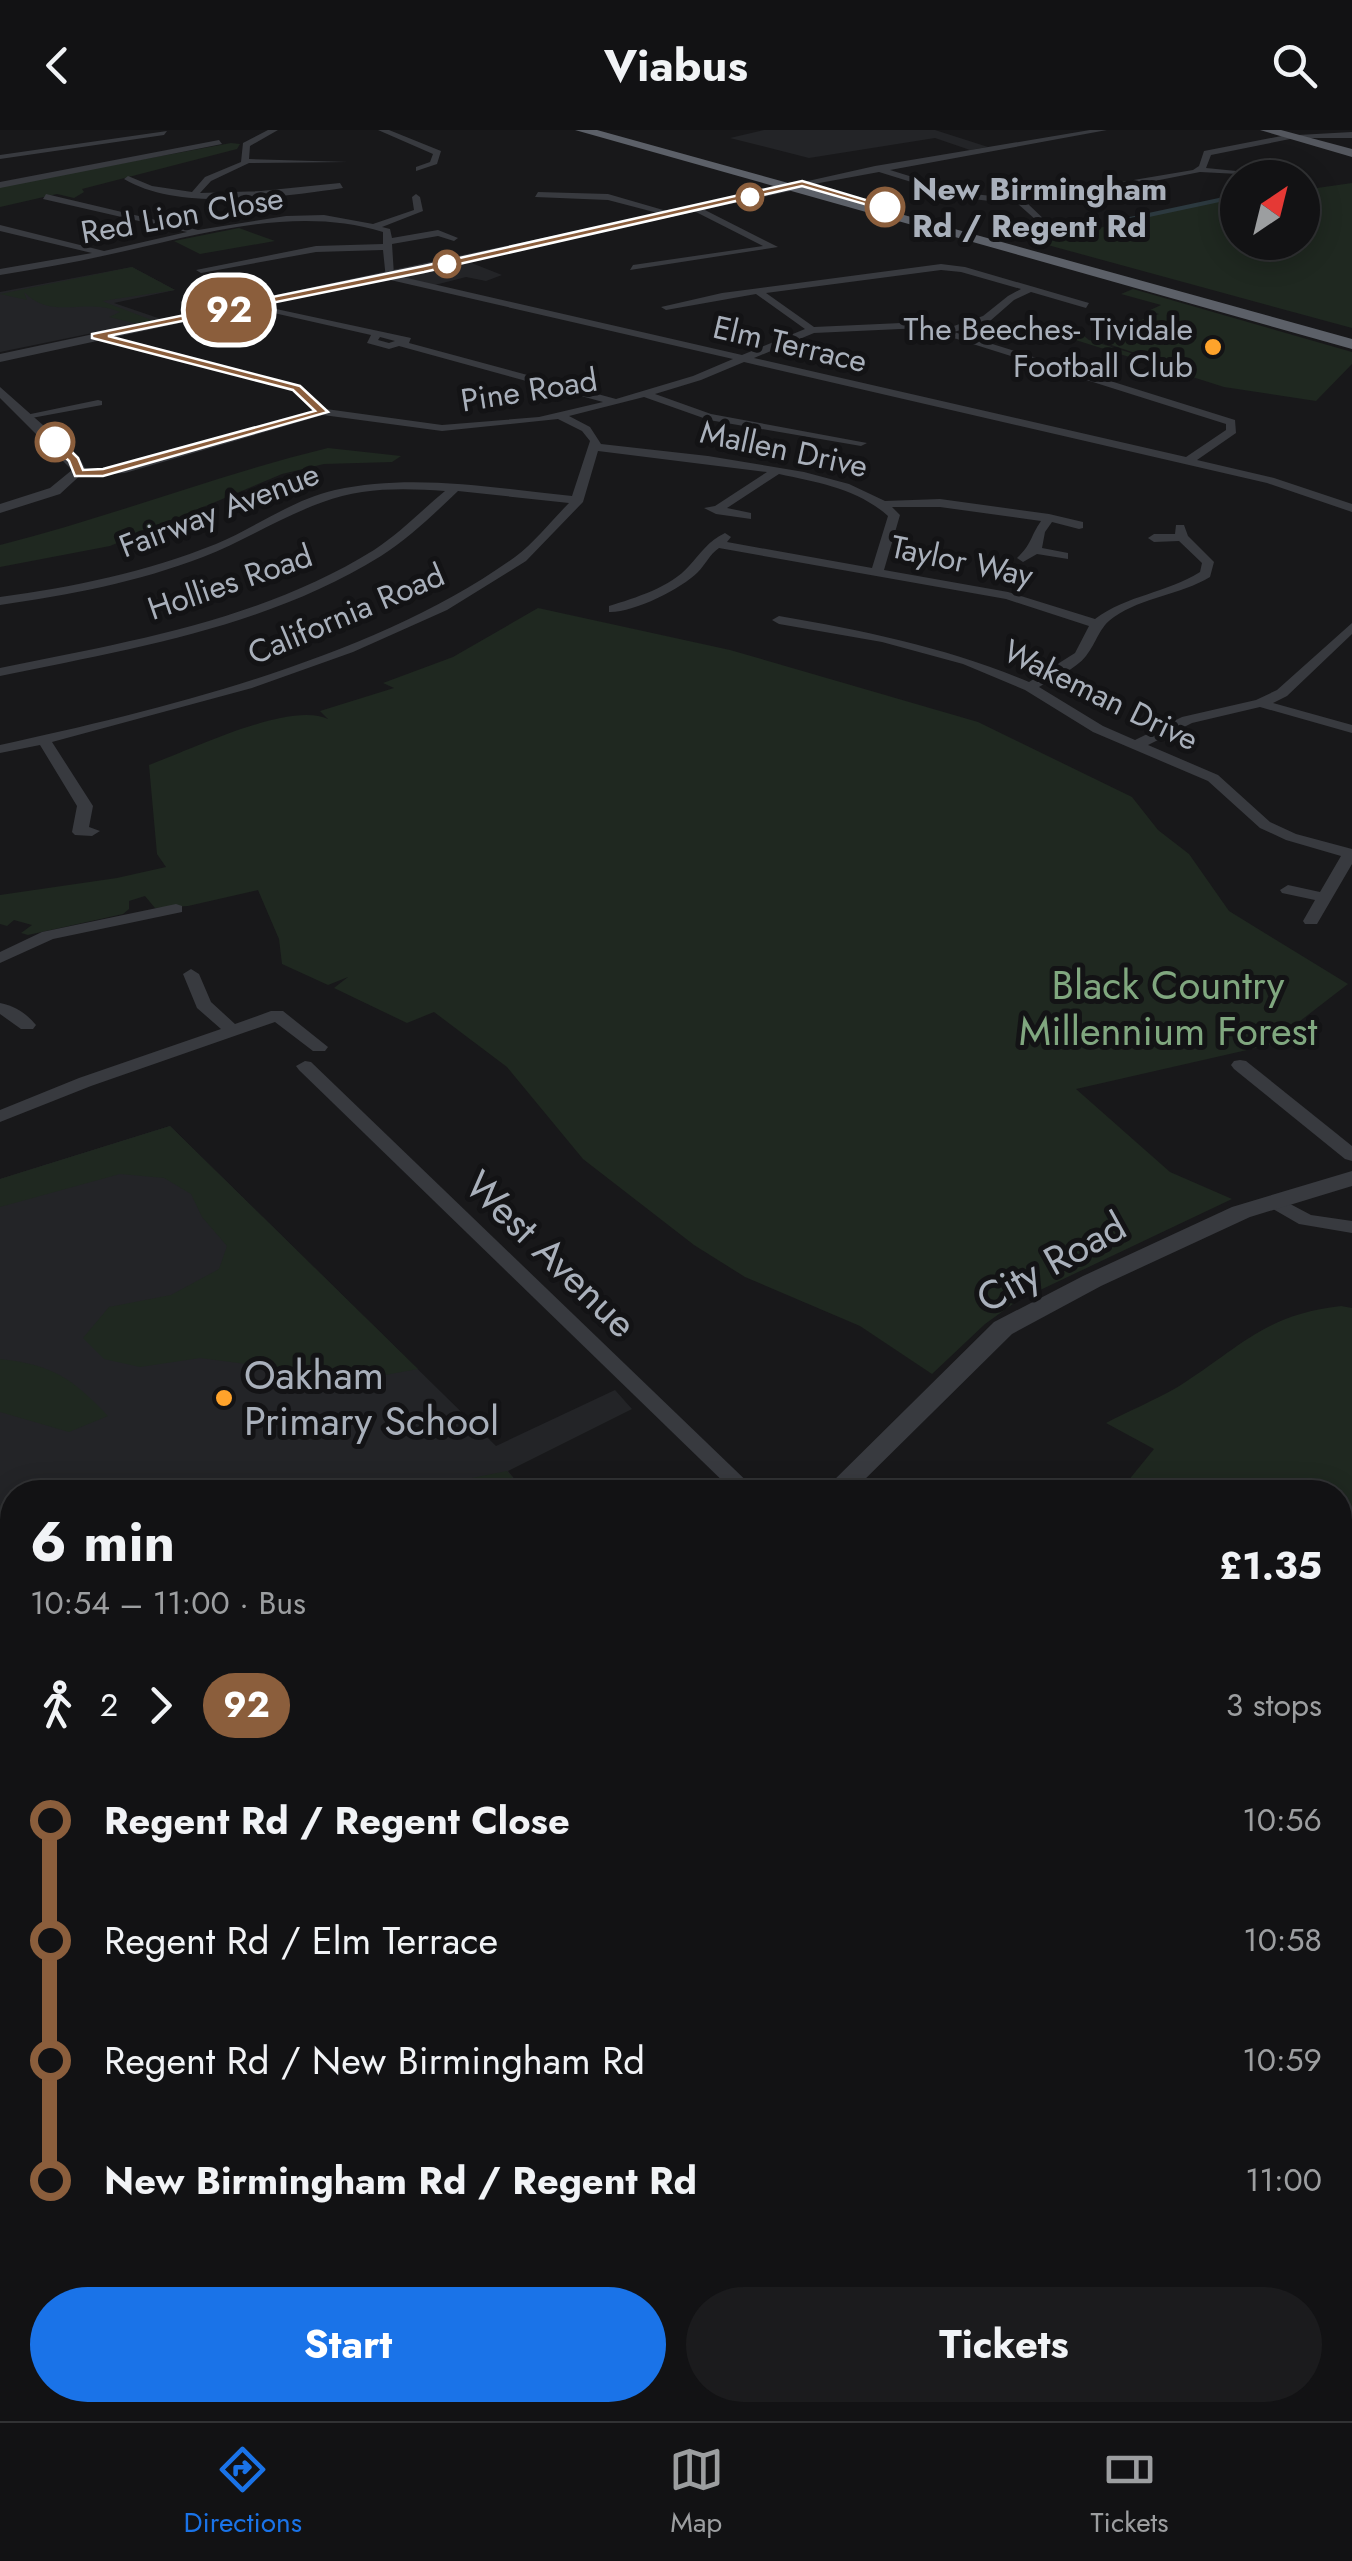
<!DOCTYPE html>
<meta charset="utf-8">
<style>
body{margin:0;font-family:Jost,sans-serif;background:#1b1b1d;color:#f1f3f6;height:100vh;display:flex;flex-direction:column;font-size:38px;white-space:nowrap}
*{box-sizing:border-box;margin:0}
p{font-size:32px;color:#9c9ea0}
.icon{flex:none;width:55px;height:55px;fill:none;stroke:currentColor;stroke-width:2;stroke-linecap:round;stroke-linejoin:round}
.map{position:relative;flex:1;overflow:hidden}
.drawer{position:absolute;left:0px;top:1350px;width:1352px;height:942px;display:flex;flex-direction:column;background:#121214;border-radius:40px 40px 0 0;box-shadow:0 5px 25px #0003,0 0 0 2px #313234}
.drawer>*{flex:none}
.badge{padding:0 20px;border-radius:32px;font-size:35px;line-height:65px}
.needle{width:65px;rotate:35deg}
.controls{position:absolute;left:1220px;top:30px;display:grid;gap:20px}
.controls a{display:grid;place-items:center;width:100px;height:100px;border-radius:50%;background:#121214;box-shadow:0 5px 25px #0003,0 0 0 2px #313234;font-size:50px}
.map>.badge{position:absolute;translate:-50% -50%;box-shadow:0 0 0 5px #fff}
.legs{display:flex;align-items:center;gap:15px;height:110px;padding:0 30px;font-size:32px}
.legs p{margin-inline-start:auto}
.summary{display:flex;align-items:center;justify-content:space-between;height:170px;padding:0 30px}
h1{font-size:55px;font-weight:700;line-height:75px}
.primary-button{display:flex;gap:20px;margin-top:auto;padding:20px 30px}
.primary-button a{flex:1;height:115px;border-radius:60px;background:#1a73e8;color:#fff;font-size:40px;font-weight:700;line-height:115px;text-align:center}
.primary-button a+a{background:#1b1b1d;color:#f1f3f6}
ul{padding:0 30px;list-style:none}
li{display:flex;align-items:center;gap:35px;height:120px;font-size:38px}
li i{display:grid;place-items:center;width:15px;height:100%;margin:0 12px;background:currentColor}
li i::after{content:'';width:25px;height:25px;margin:-12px;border:8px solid;border-radius:50%;background:#121214}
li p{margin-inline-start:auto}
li:first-child i{background:linear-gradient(#0000 50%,currentColor 0)}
li:last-child i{background:linear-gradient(currentColor 50%,#0000 0)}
header{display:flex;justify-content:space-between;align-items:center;height:130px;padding:0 30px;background:#121214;font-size:45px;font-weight:700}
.tab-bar{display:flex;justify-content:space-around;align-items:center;height:140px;border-top:2px solid #313234;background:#121214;font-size:28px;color:#9c9ea0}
.tab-bar a{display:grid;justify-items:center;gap:5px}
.tab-bar .on{color:#1a73e8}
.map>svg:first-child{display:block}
.built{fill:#232427}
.green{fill:#1f2820}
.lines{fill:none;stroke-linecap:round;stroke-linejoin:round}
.stream{stroke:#2c393f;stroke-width:4}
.minor{fill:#383a3f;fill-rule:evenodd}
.tertiary{fill:#383a3f;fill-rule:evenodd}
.primary{fill:#54575e;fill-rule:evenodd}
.trunk{fill:#5c6068;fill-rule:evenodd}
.line-1{fill:#8b5e3c;stroke:#fff;stroke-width:2.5}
.stop-1-dot{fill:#fff;stroke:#8b5e3c;stroke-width:5}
.poi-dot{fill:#ffa32b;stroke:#131315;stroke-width:4}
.labels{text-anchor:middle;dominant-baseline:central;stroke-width:10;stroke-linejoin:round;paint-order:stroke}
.far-stop-label{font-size:32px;font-weight:bold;fill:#a9b0bb;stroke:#131315;text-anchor:start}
.far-street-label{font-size:32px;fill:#a9b0bb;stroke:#131315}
.far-poi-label{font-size:32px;fill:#a9b0bb;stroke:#131315;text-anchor:end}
.park-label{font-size:40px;fill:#80a77f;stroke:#131315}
.street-label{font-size:40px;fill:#a9b0bb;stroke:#131315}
.poi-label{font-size:40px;fill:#a9b0bb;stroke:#131315;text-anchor:start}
</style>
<header><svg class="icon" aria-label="back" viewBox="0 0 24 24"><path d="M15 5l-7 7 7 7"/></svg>Viabus<svg class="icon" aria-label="search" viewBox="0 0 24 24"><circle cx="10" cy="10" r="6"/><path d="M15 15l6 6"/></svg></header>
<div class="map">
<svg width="1352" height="2291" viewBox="0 0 1352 2291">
<rect width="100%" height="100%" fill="#18181a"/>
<g class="built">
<polygon points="764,0 935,0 988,17 970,20 935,8 809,28 730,8"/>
<polygon points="464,130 502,145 486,151 466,147 431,156 389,147"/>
<polygon points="132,137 175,160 114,173 161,189 0,222 0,162"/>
<polygon points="170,996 496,1316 615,1260 632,1279 508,1341 525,1362 12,1362 12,1541 0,1545 0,1049"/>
<polygon points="1340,2206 1352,2220 1352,2291 1095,2291 1113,2280 1340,2280"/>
</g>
<g class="green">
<polygon points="231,13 240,14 237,19 82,59 84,62 74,68 57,64 0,77 0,56"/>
<path d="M1352,53V198L1033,111L1108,96L1109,90C1153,85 1193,75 1237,69L1238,112H1302L1303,60Z"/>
<polygon points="239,98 275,111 200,124 174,111"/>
<path d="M132,137L175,160L102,171L154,191L138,194L109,187L120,182C84,167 52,191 24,162L27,170L0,164Z"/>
<polygon points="1133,159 1352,222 1352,234 1316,271 1224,257 1063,206 1078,201 1089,210 1173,236 1094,209 1093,206 1159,184 1148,181 1161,175 1121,164"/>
<path d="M328,318L401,326L392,332L324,334L282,344L110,416L0,437V415C111,387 217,345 328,318Z"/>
<path d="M538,478L730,520L978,592L1132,667L1158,700L1189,724L1229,781L1348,854L1269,915L1076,959L1170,1042L1232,1069L1017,1171L985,1194L932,1244L860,1196L745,1147L694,1115L583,1029L507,937L434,882L407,893L334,858L348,847L328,855L282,834L279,809L258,760L188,776L155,778L145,766L129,771V779L123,784L28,805L21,803L32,795L14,790L7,796L0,794V765L117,748L166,737L157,724L149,635C191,620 289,571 328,589L320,581L394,558L383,553L453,527Z"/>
<polygon points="170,996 418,1239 363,1249 200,1228 140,1237 104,1229 83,1208 109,1177 171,1165 219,1139 227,1116 202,1087 191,1064 164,1048 120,1044 0,1077 0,1049"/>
<path d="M1341,1176L1352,1178V1580L1340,1572V1362H1119L1154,1319L1106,1293C1129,1281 1153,1271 1176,1258C1239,1219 1262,1185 1341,1176Z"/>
<path d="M0,1229C53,1235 72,1248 108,1286L69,1302L0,1282Z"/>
<polygon points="507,1341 525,1362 435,1362 442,1354"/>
<polygon points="1352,1642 1352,2000 1340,1989 1340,1647"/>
<polygon points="1113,2280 1236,2280 1213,2291 1095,2291"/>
</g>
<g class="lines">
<polyline class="stream" points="1130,89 1238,66"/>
<g class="minor">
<path d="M268,0H278L250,16L249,29L348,32L249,33L211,51L200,63L261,61L340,53L343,58C282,67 179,82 124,49L128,46L152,56L192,62L205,47L241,32L243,13Z"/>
<polygon points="378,0 389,0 441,21 437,34 416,41 416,37 430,32 433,24"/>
<polygon points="1090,0 1107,0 890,40 964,63 1021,69 1193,40 1199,36 1204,21 1292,4 1295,8 1211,25 1206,38 1296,47 1200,42 1124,57 1153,66 1150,71 1114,59 1027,73 1048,93 1045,98 1018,74 963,68 879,42 803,56 799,53 875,36"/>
<polygon points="167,1 164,5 0,29 0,25"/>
<polygon points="219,10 222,14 0,58 0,52"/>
<polygon points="538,62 608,64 677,84 673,87 608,70 535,67"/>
<path d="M46,64L198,100L286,86L324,85L373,94L414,80L412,67L416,64L420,67L423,81L382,97L390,99L392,108L438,100L458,108L454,111L438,106L392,114L394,145L742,225L805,199L756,164L666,180L661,177L722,163L941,134L965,137L1089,173L1086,178L1031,162L1014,170L990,191L954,202L1235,290L1236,303L1197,330L1274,348L1352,374V382L1267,353L744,232L701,250L655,264L711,284L867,313L861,316L709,290L644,267L569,286L590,297L601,314L708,326L804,342L849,354L885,371L940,369L1049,384L1083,392V398L1079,399L1052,392L1045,402L1042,418L1068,423V429L1037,424L1023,432L1017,428C1032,414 1030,407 1041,391L940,377H892L900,385L884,440L1008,462L1095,489C1127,465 1167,463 1200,442L1202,433L1179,411L1154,412L1148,408L1154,404H1175L1176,395H1184L1188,406L1214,432L1210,447C1180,465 1143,467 1114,487C1099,497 1097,512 1086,526C1076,539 1054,548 1039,557L1103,596L1135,610L1182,587L1256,570L1277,560L1352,493V504L1287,566L1273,573L1352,595V603L1260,577L1192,593L1148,615L1218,645L1270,692L1296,704L1352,719V734L1317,794H1305L1303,791L1315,770L1282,763L1280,760L1288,755L1320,762L1341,726L1286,710L1260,698L1208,651L1093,602L1025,560L963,534L882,512L779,494L772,490L779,486C866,501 948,518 1029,552L1075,523L1089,496L1006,469L719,418C709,425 706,434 698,442C681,459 633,483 609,482V476C635,468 671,457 689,436C701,423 708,411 725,403L731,407L727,412L872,438L888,386C858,359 817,352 779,344L727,378L751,383V389L716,384L704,378L715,376L767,342L598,321L583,372L526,431L447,480L353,522L252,558L52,612L93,676L89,697L100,701L92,706L75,705L72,702L77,676L40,615L0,623V615C165,579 377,527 515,427C535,412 552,390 569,373L458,361C434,384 409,408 381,426C267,497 130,519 0,546V538C127,512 262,490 374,420C400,403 422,380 445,361C405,358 361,357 323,372C281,387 244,411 203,427C138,452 69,465 0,475V467C74,457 146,442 216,414C256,397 292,370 335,360C413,343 494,358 572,366L590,311L582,301L558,289L442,301L323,285L125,343L79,346L75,345V341L120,338L315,281L293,260L92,208V204L301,256L326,279L442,295L539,287L603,272L399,216L389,219L367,213L371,205L243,176L248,173L411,208L409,213L616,269L693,246L733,229L386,149L383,120L316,122L201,143L196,140L316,116L383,114V102C293,74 196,106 107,125C72,133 36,139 0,145V139L92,123L0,101V95L104,121L187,102L43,69ZM941,140L961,142L1021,159L1008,166L983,186L945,199L923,192L814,197L766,163ZM922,198L1226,294V300L1186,327L754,228L814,203ZM380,207L395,211L389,213L378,210Z"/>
<polygon points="697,76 778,117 630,140 633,135 763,116 694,81"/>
<polygon points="98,270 102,271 102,275 26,289 21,286"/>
<polygon points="176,774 182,776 182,782 53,809 0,833 0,822 42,802"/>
<polygon points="191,839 199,844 211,872 235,894 271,881 283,881 328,917 325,921 313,921 275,892 91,956 0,992 0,980 79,948 221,899 197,878 183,844"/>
<path d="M0,873C15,876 26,883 36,895L33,899H21L0,884Z"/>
<polygon points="1240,930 1246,931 1352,1016 1352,1031 1345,1029 1234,939 1231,935 1234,931"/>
<polygon points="305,931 311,932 758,1362 734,1362 299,940 296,936"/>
<polygon points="1275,1066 1311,1085 1352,1091 1352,1103 1299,1094 1268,1076 1265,1072"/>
<polygon points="1340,2158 1352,2164 1352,2201 1340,2195"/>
</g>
<g class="tertiary">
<polygon points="1352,2 1352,8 1293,8 1298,5"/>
<polygon points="791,55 795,60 0,232 0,224"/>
<polygon points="0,257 79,327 86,340 60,364 0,383 0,374 50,358 72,340 0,268"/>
<polygon points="1352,1041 1352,1056 1250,1087 1101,1156 1012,1204 852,1362 822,1362 994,1192 1083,1146 1232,1077"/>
<polygon points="12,1689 12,1715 0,1718 0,1692"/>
</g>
<polygon class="primary" points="1260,0 1281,0 1352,19 1352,27"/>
<polygon class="trunk" points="575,0 597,0 1352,209 1352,219"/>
</g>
<polygon class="line-1" points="802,51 889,77 885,80 802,56 424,142 108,206 300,256 328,282 103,346 75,346 69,331 50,312 59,309 78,328 83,340 103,339 315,281 293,260 92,208 92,204 424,136"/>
<g class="stop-1-dot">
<circle cx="750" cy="67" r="12"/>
<circle cx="885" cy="77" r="18"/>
<circle cx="447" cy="134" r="12"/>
<circle cx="55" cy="312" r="18"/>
</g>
<g class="poi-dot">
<circle cx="1213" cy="217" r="10"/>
<circle cx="224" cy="1268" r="10"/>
</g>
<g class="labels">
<g class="far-stop-label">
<text x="912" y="59">New Birmingham<tspan x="912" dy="37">Rd / Regent Rd</tspan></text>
</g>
<g class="far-street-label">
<text transform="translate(182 85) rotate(-10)">Red Lion Close</text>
<text transform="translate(790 214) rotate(13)">Elm Terrace</text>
<text transform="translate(529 260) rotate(-9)">Pine Road</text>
<text transform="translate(784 319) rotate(12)">Mallen Drive</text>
<text transform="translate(219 380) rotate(-21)">Fairway Avenue</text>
<text transform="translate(962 431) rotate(12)">Taylor Way</text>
<text transform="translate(230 452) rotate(-19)">Hollies Road</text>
<text transform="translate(346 484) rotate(-23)">California Road</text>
<text transform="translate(1101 565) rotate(26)">Wakeman Drive</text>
</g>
<g class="far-poi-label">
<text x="1193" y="199">The Beeches- Tividale<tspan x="1193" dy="37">Football Club</tspan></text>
</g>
<g class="park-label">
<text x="1168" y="855">Black Country<tspan x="1168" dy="46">Millennium Forest</tspan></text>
</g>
<g class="street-label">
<text transform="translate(551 1124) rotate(44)">West Avenue</text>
<text transform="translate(1051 1132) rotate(-29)">City Road</text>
</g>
<g class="poi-label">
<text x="244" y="1245">Oakham<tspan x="244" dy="46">Primary School</tspan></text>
</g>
</g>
</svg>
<div class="controls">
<a><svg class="needle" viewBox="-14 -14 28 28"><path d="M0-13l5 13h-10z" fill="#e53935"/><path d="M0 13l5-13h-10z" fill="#9c9ea0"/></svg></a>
</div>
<b class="badge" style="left:229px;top:180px;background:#8b5e3c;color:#fff">92</b>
<section class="drawer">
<div class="summary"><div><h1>6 min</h1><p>10:54 – 11:00 · Bus</p></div><b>£1.35</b></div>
<div class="legs"><svg class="icon" aria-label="walk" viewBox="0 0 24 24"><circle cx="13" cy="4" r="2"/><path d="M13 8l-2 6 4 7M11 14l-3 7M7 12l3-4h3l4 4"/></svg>2<svg class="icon" aria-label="forward" viewBox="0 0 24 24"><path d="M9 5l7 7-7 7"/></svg><b class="badge" style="background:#8b5e3c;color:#fff">92</b><p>3 stops</p></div>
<ul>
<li><i style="color:#8b5e3c"></i><b>Regent Rd / Regent Close</b><p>10:56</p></li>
<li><i style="color:#8b5e3c"></i><span>Regent Rd / Elm Terrace</span><p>10:58</p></li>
<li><i style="color:#8b5e3c"></i><span>Regent Rd / New Birmingham Rd</span><p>10:59</p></li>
<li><i style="color:#8b5e3c"></i><b>New Birmingham Rd / Regent Rd</b><p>11:00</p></li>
</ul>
<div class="primary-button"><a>Start</a><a>Tickets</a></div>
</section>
</div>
<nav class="tab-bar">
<a class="on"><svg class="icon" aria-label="directions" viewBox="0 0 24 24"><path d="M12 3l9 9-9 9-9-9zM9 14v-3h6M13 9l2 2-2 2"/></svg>Directions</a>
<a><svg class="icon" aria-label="map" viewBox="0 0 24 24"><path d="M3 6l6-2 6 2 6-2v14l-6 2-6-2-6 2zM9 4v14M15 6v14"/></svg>Map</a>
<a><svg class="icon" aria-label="tickets" viewBox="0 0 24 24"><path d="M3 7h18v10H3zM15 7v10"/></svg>Tickets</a>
</nav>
